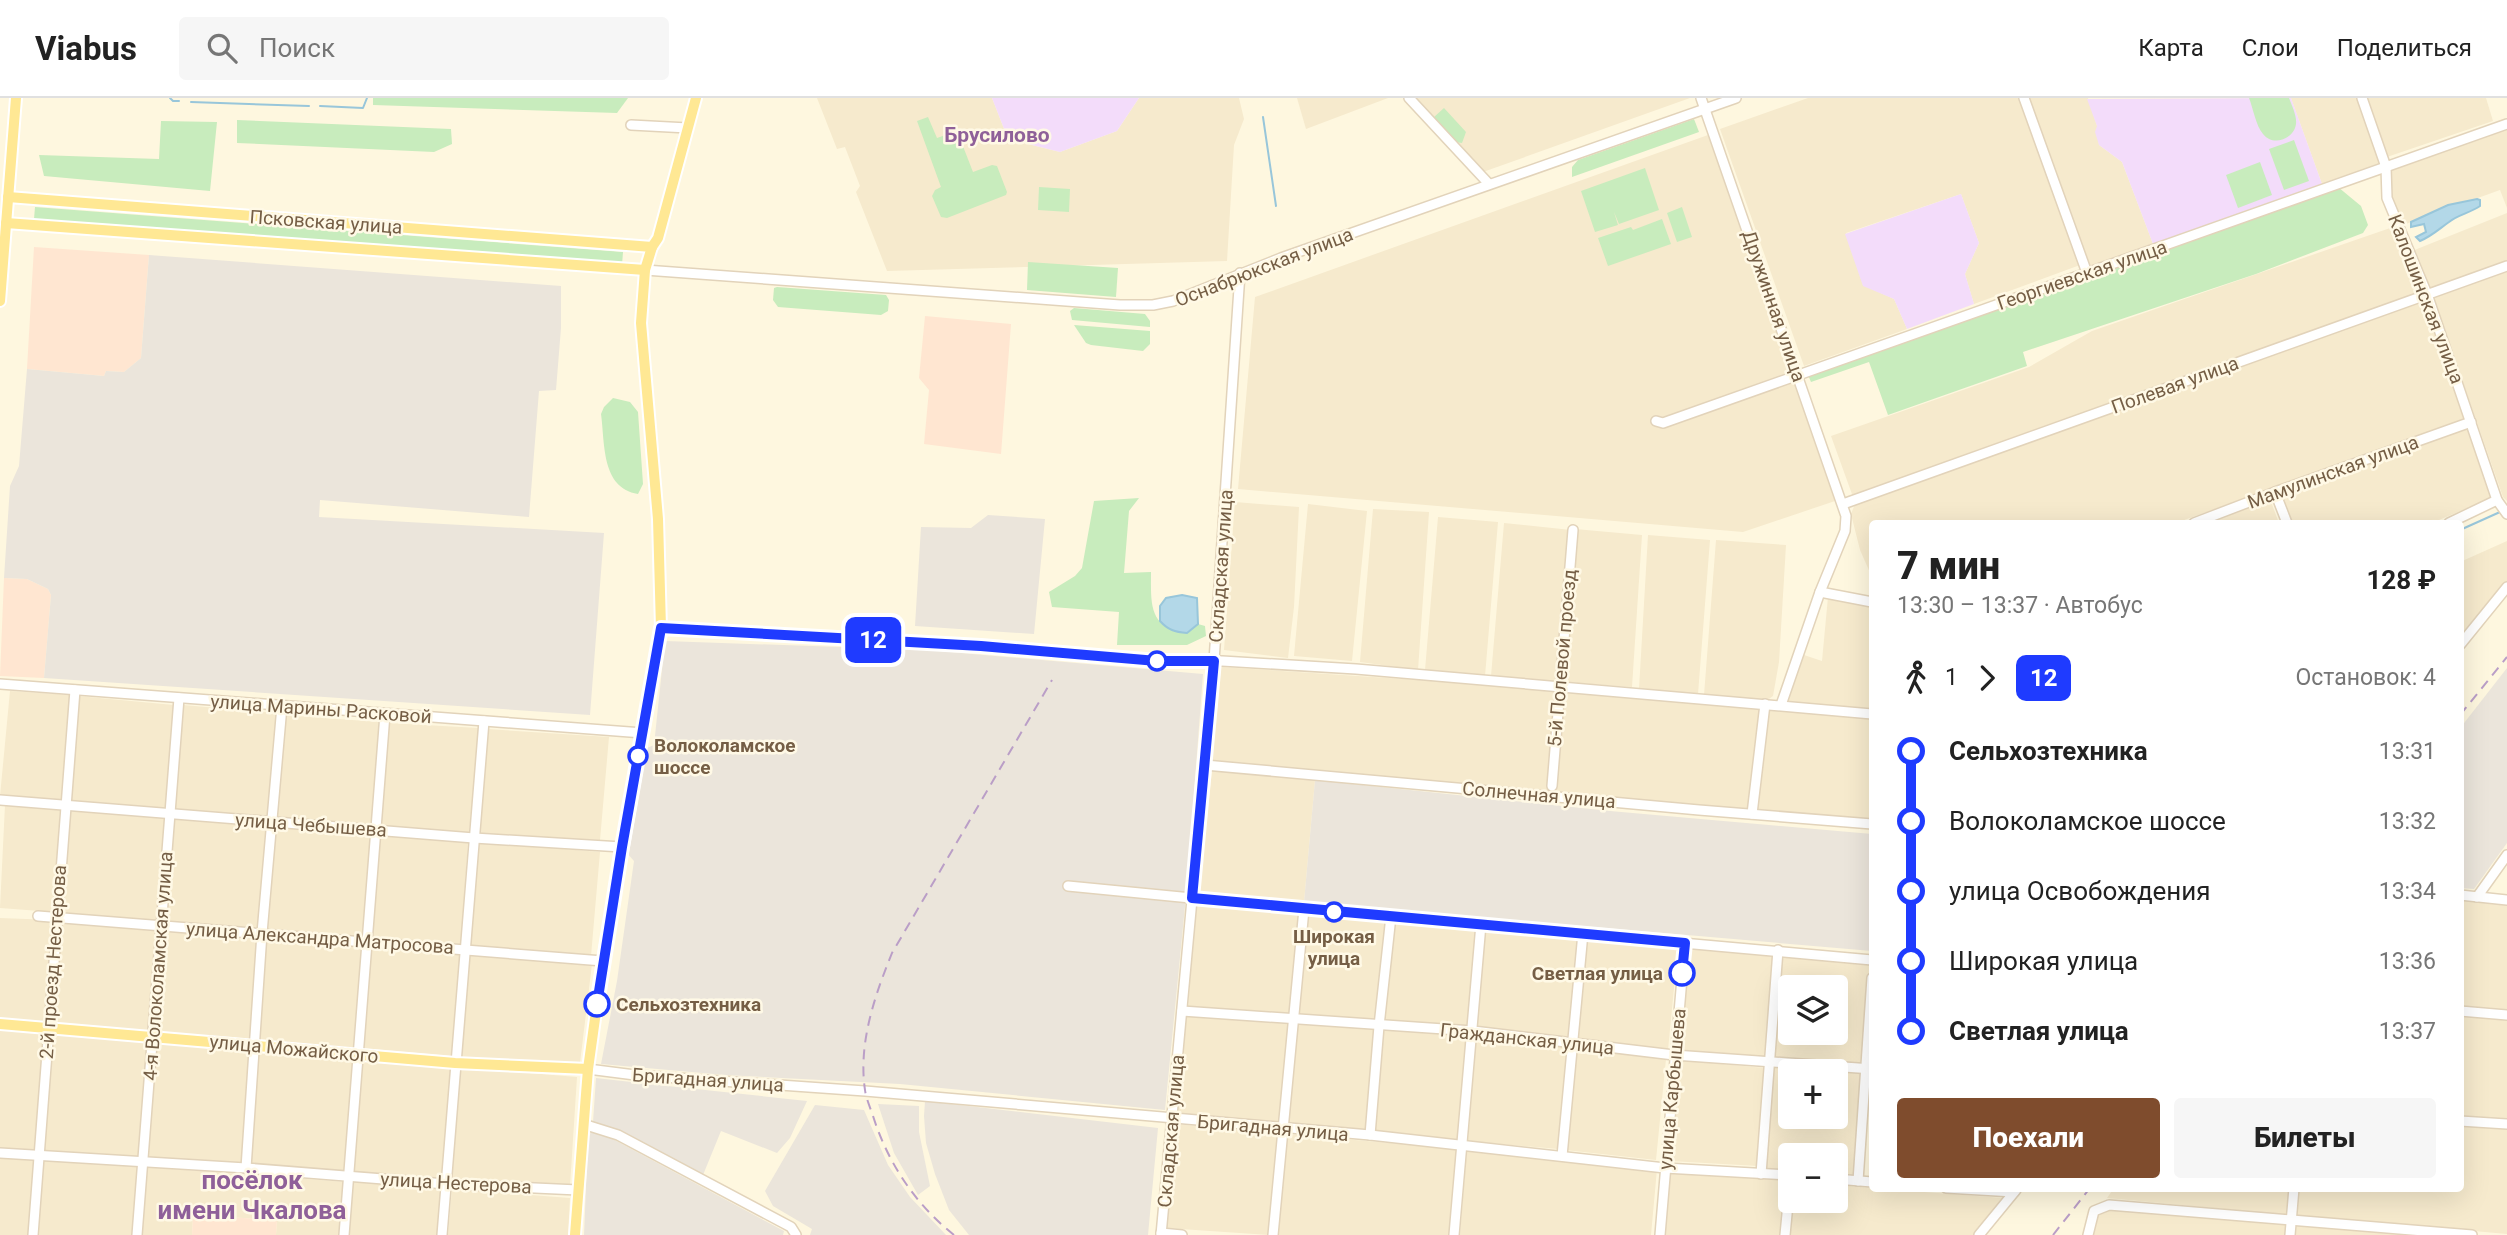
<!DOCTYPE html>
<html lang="ru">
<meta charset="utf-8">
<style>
body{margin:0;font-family:Roboto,sans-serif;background:#f6f6f6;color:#222;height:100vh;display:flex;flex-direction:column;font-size:26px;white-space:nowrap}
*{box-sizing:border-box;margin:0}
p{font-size:23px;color:#767676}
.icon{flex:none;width:38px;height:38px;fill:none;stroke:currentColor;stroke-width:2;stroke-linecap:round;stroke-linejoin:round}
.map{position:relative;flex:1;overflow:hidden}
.sheet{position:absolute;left:1869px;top:422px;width:595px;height:672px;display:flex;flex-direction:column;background:#fff;border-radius:7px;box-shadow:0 7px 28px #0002}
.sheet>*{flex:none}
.badge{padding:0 14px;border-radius:10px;font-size:24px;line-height:46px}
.controls{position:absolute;left:1778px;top:877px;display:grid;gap:14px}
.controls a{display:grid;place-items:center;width:70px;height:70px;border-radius:7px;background:#fff;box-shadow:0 7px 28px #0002;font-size:35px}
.map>.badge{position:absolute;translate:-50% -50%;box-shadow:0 0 0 4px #fff}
.legs{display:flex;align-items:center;gap:10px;height:77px;padding:0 28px;font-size:23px}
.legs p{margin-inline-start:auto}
.overview{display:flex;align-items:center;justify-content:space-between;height:119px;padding:0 28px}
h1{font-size:38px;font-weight:800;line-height:52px}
.action{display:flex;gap:14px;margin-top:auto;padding:14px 28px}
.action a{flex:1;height:80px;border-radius:7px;background:#7f4c2d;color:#fff;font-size:28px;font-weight:800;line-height:80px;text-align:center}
.action a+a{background:#f6f6f6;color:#222}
ul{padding:0 28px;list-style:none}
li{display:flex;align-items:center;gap:24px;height:70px;font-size:26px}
li i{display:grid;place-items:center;width:10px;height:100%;margin:0 9px;background:currentColor}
li i::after{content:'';width:18px;height:18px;margin:-9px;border:5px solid;border-radius:50%;background:#fff}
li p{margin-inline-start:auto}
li:first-child i{background:linear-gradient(#0000 50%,currentColor 0)}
li:last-child i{background:linear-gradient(currentColor 50%,#0000 0)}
header{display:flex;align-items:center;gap:42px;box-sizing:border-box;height:98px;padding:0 35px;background:#fff;border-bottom:2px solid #e0e0e0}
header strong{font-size:33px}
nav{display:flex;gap:38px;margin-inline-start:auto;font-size:24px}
.search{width:490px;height:63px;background:#f6f6f6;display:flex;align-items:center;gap:18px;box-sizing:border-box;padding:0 24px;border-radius:7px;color:#767676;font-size:26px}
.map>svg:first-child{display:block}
.residential{fill:#f6eacd;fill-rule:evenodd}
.commercial{fill:#ffe6d1}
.industrial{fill:#ebe5db}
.education{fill:#f3dcfa}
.green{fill:#c8ecbd}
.water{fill:#b3d8e8;stroke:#98c6da;stroke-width:2}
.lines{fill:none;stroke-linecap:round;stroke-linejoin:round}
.stream{stroke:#98c6da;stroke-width:2}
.minor-casing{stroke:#e2d3ba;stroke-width:12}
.major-casing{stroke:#fff;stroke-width:14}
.minor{stroke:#fff;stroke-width:9}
.major{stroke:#ffe894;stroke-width:10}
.rail{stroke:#ba9ec7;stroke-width:2;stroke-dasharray:10 7;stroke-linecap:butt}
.line-1-casing{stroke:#fff;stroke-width:16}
.line-1{stroke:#1f3bff;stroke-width:10}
.stop-1-dot{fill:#fff;stroke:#1f3bff;stroke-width:3.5}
.labels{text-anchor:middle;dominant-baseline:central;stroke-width:5;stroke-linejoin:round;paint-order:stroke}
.street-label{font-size:19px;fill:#755e45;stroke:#fff9e6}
.stop-label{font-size:19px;font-weight:bold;fill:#755e45;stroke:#fff9e6;text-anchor:start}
.neighbourhood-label{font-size:21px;font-weight:bold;fill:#8f6099;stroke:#fff9e6}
.district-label{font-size:26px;font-weight:bold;fill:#8f6099;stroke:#fff9e6}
</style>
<header>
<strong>Viabus</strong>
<div class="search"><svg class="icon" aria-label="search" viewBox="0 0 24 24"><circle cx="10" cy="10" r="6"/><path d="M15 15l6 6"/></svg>Поиск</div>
<nav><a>Карта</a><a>Слои</a><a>Поделиться</a></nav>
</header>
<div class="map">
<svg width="2507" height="1137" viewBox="0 0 2507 1137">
<rect width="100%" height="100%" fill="#fef7df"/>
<g class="residential">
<polygon points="817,0 992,0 1008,41 1060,54 1117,33 1139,0 1239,0 1244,21 1234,47 1227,163 887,173 856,94 860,88 845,49 837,51"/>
<polygon points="1297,0 1388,0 1306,31"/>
<polygon points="1415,0 1690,0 1483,74"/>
<polygon points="1808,0 2020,0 2080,167 1974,206 1965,176 1979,145 1961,96 1846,135 1863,187 1894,201 1907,231 1804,268 1720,31"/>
<polygon points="2027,0 2088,0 2097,28 2099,47 2122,64 2153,146 2088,169"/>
<polygon points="2291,0 2358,0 2381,65 2322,86"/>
<polygon points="2366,0 2486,0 2493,23 2387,59"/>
<polygon points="2507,31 2507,110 2500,92 2403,127 2392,100 2390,73"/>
<polygon points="1708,37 1835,403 1743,434 1238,391 1255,199"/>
<polygon points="2507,115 2507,164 2429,191 2412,153"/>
<polygon points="2396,128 2424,194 1853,399 1831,338 2029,269 2092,233"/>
<polygon points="2507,172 2507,403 2503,399 2433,198"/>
<polygon points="2427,200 2465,321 2176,425 1872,425 1872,479 1860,452 1851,416 1855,406"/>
<polygon points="2468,328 2493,399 2432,425 2292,425 2281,397"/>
<polygon points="2270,401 2279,425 2207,425"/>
<polygon points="1235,404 1299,409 1294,509 1288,560 1224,552"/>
<polygon points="1308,406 1367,413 1352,563 1294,558"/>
<polygon points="1373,411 1429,414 1418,572 1360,564"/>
<polygon points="1438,419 1498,424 1485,578 1425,572"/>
<polygon points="1504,425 1571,432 1557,585 1491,578"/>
<polygon points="1575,431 1642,437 1632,589 1565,584"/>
<polygon points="1648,437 1710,442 1698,596 1639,591"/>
<polygon points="1716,442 1786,447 1779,564 1773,598 1766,603 1704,597"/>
<polygon points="2507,443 2507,483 2460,542 2460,464"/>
<polygon points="1828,499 1871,509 1869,532 1872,533 1872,611 1787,604 1804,557 1822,563"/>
<polygon points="1221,569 1558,591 1547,696 1212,663"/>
<polygon points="1563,592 1872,620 1872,722 1556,697"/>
<polygon points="10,593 71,597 61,704 0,698"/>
<polygon points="78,598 174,607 166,712 69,704"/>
<polygon points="183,607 277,615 269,721 173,711"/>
<polygon points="285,617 379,624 371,727 276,721"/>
<polygon points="388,625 479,630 469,736 379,728"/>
<polygon points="487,631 609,639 600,742 477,736"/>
<polygon points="1212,672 1315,682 1304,804 1199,796"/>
<polygon points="5,707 60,712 53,814 0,810"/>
<polygon points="68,713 165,719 157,824 61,815"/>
<polygon points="173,720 267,728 260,832 164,824"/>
<polygon points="275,729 371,737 363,840 266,832"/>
<polygon points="379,736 468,743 461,847 371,841"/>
<polygon points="476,744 600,754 591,858 468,848"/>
<polygon points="2460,802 2507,806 2507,915 2461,911"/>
<polygon points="1196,806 1302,816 1292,917 1188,909"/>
<polygon points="1307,817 1388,823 1376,924 1295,917"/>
<polygon points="0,820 53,822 45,926 0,921"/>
<polygon points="60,823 156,830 148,934 53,927"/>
<polygon points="1394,823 1477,831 1470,930 1382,924"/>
<polygon points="1485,829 1580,837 1569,940 1477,930"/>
<polygon points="163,830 259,839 252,941 155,934"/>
<polygon points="265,840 362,847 354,951 259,941"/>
<polygon points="1586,841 1678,849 1668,952 1577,941"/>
<polygon points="370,848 462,854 451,958 361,950"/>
<polygon points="1691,851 1775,856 1766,961 1679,953"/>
<polygon points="467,854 592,866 580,965 460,959"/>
<path d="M1780,857L1870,867L1863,966L1774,961ZM1790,889H1836V934H1790Z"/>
<polygon points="2460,916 2507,920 2507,1023 2461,1020"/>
<polygon points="1186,917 1288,924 1280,1027 1177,1017"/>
<polygon points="1296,924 1376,931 1367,1034 1287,1027"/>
<polygon points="0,931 45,935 36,1053 0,1051"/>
<polygon points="1382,932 1469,938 1460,1042 1372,1034"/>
<polygon points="51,934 148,944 139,1060 43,1054"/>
<polygon points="1476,938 1568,948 1558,1051 1468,1043"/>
<polygon points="156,945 251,953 243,1066 147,1060"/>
<polygon points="1576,949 1666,961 1656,1062 1565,1052"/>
<polygon points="258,953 353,962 346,1075 250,1067"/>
<polygon points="360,961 452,968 443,1083 351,1075"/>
<polygon points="1679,962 1765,970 1758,1068 1670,1063"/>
<polygon points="459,969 577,979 570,1088 451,1082"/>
<polygon points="1773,969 1831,973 1790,973 1790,1018 1836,1018 1836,973 1863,975 1854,1078 1836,1076 1836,1057 1790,1057 1790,1072 1766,1070"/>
<polygon points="1175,1026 1280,1036 1269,1137 1166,1130"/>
<polygon points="2461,1027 2507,1031 2507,1136 2295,1117 2297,1090 2460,1090"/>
<polygon points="1285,1036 1459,1051 1451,1137 1277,1137"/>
<polygon points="1467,1051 1657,1071 1651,1137 1460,1137"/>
<polygon points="0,1059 34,1061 29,1137 0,1137"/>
<polygon points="42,1060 137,1069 132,1137 36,1137"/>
<polygon points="147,1069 345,1084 341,1137 276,1137 277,1122 193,1117 192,1137 141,1137"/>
<polygon points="1670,1072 1788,1082 1783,1137 1665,1137"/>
<polygon points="352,1083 443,1090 439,1137 348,1137"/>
<polygon points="1836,1087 1872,1090 2003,1100 1974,1137 1790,1137 1793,1103 1836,1102"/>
<polygon points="2114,1090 2290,1090 2288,1117 2107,1100"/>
<polygon points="452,1091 570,1100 568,1137 448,1137"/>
<polygon points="2105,1110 2288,1124 2287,1137 2093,1137 2095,1121"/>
<polygon points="2295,1124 2426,1137 2294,1137"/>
</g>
<g class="commercial">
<polygon points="34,149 149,157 141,260 124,274 106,273 104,278 27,271"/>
<polygon points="925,218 1011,226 1001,356 924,346 929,292 919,280"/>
<polygon points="4,480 27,481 48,491 51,497 44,580 0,578"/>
<polygon points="193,1117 277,1122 276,1137 192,1137"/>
</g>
<g class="industrial">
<polygon points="149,157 561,188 561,230 556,292 539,293 529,419 320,402 319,419 604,435 590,617 44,580 51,497 48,491 27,481 4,480 10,388 19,368 27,271 104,278 106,273 124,274 141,260"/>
<polygon points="988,417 1045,421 1034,536 915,528 921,429 971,430"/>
<polygon points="665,543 927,552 1203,576 1187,788 1165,1012 900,986 725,977 601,966 617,883 634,763 626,754 642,652 654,647"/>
<polygon points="2507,570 2507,745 2474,791 2461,790 2461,629"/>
<polygon points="1315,682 1610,713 1872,736 1872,853 1304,804"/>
<polygon points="596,980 649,986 807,1003 790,1040 777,1055 721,1033 703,1077 620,1035 593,1024"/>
<polygon points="925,1003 1158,1030 1148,1137 969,1137 949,1112 935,1076 926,1045 924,1018"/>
<polygon points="878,1006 919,1008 919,1034 930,1088 918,1097 894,1055"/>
<polygon points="815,1007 864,1012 888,1067 910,1099 946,1137 810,1137 812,1131 773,1108 765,1093"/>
<polygon points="591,1034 609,1039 784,1133 783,1137 584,1137 588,1040"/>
</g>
<g class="education">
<polygon points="992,0 1139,0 1117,33 1060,54 1008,41"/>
<polygon points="2291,0 2322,86 2153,146 2122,64 2099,47 2095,34 2097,28 2087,1"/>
<polygon points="1961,96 1979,145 1965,176 1974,206 1907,231 1894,201 1863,188 1845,136"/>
</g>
<g class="green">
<polygon points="373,0 628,0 617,15 373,7"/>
<path d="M2249,0H2289C2292,8 2297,18 2296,26C2294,41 2273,49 2263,36C2256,28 2253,10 2249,0Z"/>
<polygon points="1444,10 1466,34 1462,45 1455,44 1433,20"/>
<polygon points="928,19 937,40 954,34 959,38 973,74 992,67 997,68 1007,94 1006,97 947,120 941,119 932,98 935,92 941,89 917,23"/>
<polygon points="1694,21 1699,34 1572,79 1572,69 1578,62"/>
<polygon points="237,22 451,31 452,46 434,54 237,45"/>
<polygon points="161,23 217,24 210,93 44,78 39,57 159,61"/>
<polygon points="2294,42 2309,83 2284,92 2269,51"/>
<polygon points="2260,64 2272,97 2238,110 2226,77"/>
<polygon points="1645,70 1659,112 1619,126 1614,114 1618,127 1595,134 1581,93"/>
<polygon points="1039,89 1070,91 1069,114 1038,112"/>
<polygon points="2338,89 2361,108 2368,127 2363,135 2256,176 2023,254 2027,268 1888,317 1869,264 1811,284 1808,277"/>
<polygon points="35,109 623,154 622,167 34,121"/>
<polygon points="1682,109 1692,139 1677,144 1667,115"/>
<polygon points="1662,121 1671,146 1608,168 1598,140 1631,129 1633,132"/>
<polygon points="1028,164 1118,170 1116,199 1027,192"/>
<polygon points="777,189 886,197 889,202 888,213 881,217 778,209 773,202 774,190"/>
<polygon points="1074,210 1145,216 1150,223 1150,229 1072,222 1070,213"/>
<polygon points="1074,227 1150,233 1150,246 1143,253 1091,247 1086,245"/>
<path d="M613,300L630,304L638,314L643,386L638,396C601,390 605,345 601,316L604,309Z"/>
<path d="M1139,400L1129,413L1124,475L1151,474C1151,505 1148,531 1187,535L1198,526L1205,528L1206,538L1187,547H1117L1119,514L1052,509L1049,494L1075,478L1082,470L1094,403Z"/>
</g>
<g class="water">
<path d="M2477,101L2480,102V108C2470,115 2457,117 2449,124C2439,131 2432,138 2420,143L2416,139L2426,134L2424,126L2411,129V124L2448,107Z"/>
<path d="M1182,497L1197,500L1198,526L1187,535C1175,534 1168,532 1160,523V508L1166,500Z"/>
</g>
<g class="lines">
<g class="stream">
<polyline points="170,0 173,3 179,3"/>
<polyline points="191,4 309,8"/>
<polyline points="320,8 363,10 367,0"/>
<polyline points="1263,19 1276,108"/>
<polyline points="2460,432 2500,414"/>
</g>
<defs>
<g id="minor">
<polyline points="1409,0 1489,86"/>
<polyline points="1701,0 1846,418 1845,433 1820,494 1781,607"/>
<polyline points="2024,0 2087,175"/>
<polyline points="2362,0 2386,69 2387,100 2427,196 2497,402 2507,416"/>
<polyline points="631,27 688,30"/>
<polyline points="645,172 1120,207 1153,207 1173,203 1281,160 1736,0"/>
<polyline points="1656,323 1663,325 2507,26"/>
<polyline points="2275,394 2287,425"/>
<polyline points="1843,406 2507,168"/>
<polyline points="2194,425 2275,394 2471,324"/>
<polyline points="2449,425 2497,402"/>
<polyline points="1820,494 1872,504"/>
<polyline points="661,530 981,548 1157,563 1222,563 1356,571 1872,616"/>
<polyline points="2460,547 2507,489"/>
<polyline points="0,586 643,635"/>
<polyline points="1205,667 1699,712 1872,726"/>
<polyline points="1552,688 1573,432"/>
<polyline points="0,702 474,740 622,749"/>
<polyline points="1752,716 1765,606"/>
<polyline points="1068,788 1304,811 1872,862"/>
<polyline points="2460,797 2507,802"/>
<polyline points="2477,799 2507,757"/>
<polyline points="38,818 603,863"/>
<polyline points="1182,913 1473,933 1674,957 1872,971"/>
<polyline points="2460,913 2507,917"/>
<polyline points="588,971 635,977 865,993 1370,1037 1665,1070 1790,1077"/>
<polyline points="2460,1023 2507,1026"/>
<polyline points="583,1026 618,1037 791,1129 796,1137"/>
<polyline points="1370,1037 1379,928 1391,818"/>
<polyline points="0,1055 246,1070 446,1086 578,1092"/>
<polyline points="1562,1058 1583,835"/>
<polyline points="246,1070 262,835 282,608"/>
<polyline points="1761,1076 1778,852"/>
<polyline points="1836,1081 1872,1084"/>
<polyline points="1858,1083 1872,880"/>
<polyline points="1946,1090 2014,1094"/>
<polyline points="1161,1135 1182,1137"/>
<polyline points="33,1137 75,592"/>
<polyline points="137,1137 179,600"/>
<polyline points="344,1137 385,616"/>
<polyline points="442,1137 484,623"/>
<polyline points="1161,1137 1214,563 1240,175"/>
<polyline points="1273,1137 1304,811"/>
<polyline points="1454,1137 1481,826"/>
<polyline points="1660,1137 1685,845"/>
<polyline points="1785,1137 1790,1085"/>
<polyline points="1979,1137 2016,1092"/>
<polyline points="2088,1137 2094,1113 2109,1107 2472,1137"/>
<polyline points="2290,1137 2294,1090"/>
</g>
<g id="major">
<polyline points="8,99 652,149"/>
<polyline points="6,125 645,172"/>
<polyline points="0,203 16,0"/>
<polyline points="0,926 455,965 588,971"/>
<polyline points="575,1137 588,971 603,863 661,530 658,421 641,225 645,172 652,149 658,140 696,0"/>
</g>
</defs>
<use href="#minor" class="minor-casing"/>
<use href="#major" class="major-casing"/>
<use href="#minor" class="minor"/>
<use href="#major" class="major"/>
<g class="rail">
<polyline points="2460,617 2507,559"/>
<path d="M954,1137C915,1106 888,1065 873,1018C870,1009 866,1000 865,992C858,945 875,897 892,855L1052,582"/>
<polyline points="2053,1137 2090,1090"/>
</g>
</g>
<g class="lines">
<defs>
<polyline id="line-1" points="597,906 622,749 661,530 981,548 1157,563 1214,563 1192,800 1685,845 1682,875"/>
</defs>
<use href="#line-1" class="line-1-casing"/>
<use href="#line-1" class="line-1"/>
</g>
<g class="stop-1-dot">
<circle cx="1157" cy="563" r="9"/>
<circle cx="638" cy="658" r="9"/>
<circle cx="1334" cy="814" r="9"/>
<circle cx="1682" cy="875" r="12"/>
<circle cx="597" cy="906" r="12"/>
</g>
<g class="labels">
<g class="street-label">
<text transform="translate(326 124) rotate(4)">Псковская улица</text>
<text transform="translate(1264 169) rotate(-21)">Оснабрюкская улица</text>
<text transform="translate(2082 177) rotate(-19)">Георгиевская улица</text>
<text transform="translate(2426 201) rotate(69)">Калошинская улица</text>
<text transform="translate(1774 208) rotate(71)">Дружинная улица</text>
<text transform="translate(2175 287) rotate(-20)">Полевая улица</text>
<text transform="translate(2333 374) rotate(-20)">Мамулинская улица</text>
<text transform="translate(1221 468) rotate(-86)">Складская улица</text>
<text transform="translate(1562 560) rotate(-85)">5-й Полевой проезд</text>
<text transform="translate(321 611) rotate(4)">улица Марины Расковой</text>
<text transform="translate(1539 697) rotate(5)">Солнечная улица</text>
<text transform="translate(311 727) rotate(4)">улица Чебышева</text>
<text transform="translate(320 840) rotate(4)">улица Александра Матросова</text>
<text transform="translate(53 864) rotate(-86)">2-й проезд Нестерова</text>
<text transform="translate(158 868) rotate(-86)">4-я Волоколамская улица</text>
<text transform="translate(1527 941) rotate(6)">Гражданская улица</text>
<text transform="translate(294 951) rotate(5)">улица Можайского</text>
<text transform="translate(708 982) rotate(4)">Бригадная улица</text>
<text transform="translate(1672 991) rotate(-85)">улица Карбышева</text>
<text transform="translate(1273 1030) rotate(5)">Бригадная улица</text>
<text transform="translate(1171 1033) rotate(-85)">Складская улица</text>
<text transform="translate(456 1085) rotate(3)">улица Нестерова</text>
</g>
<g class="stop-label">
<text x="654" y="647">Волоколамское<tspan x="654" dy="22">шоссе</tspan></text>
<text x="1334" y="838" text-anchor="middle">Широкая<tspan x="1334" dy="22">улица</tspan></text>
<text x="1663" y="875" text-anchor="end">Светлая улица</text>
<text x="616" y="906">Сельхозтехника</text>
</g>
<g class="neighbourhood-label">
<text x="997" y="37">Брусилово</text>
</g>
<g class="district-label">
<text x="252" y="1082">посёлок<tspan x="252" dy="30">имени Чкалова</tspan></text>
</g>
</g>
</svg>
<div class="controls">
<a><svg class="icon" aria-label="layers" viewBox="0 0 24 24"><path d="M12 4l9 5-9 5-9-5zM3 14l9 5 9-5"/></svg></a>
<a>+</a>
<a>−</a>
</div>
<b class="badge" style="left:873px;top:542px;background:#1f3bff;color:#fff">12</b>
<section class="sheet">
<div class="overview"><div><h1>7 мин</h1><p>13:30 – 13:37 · Автобус</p></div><b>128 ₽</b></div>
<div class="legs"><svg class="icon" aria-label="walk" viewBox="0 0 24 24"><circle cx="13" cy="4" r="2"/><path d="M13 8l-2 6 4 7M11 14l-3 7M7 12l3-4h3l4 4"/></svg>1<svg class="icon" aria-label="forward" viewBox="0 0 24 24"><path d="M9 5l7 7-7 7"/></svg><b class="badge" style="background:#1f3bff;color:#fff">12</b><p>Остановок: 4</p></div>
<ul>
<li><i style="color:#1f3bff"></i><b>Сельхозтехника</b><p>13:31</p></li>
<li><i style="color:#1f3bff"></i><span>Волоколамское шоссе</span><p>13:32</p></li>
<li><i style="color:#1f3bff"></i><span>улица Освобождения</span><p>13:34</p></li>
<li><i style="color:#1f3bff"></i><span>Широкая улица</span><p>13:36</p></li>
<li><i style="color:#1f3bff"></i><b>Светлая улица</b><p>13:37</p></li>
</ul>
<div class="action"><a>Поехали</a><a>Билеты</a></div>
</section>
</div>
